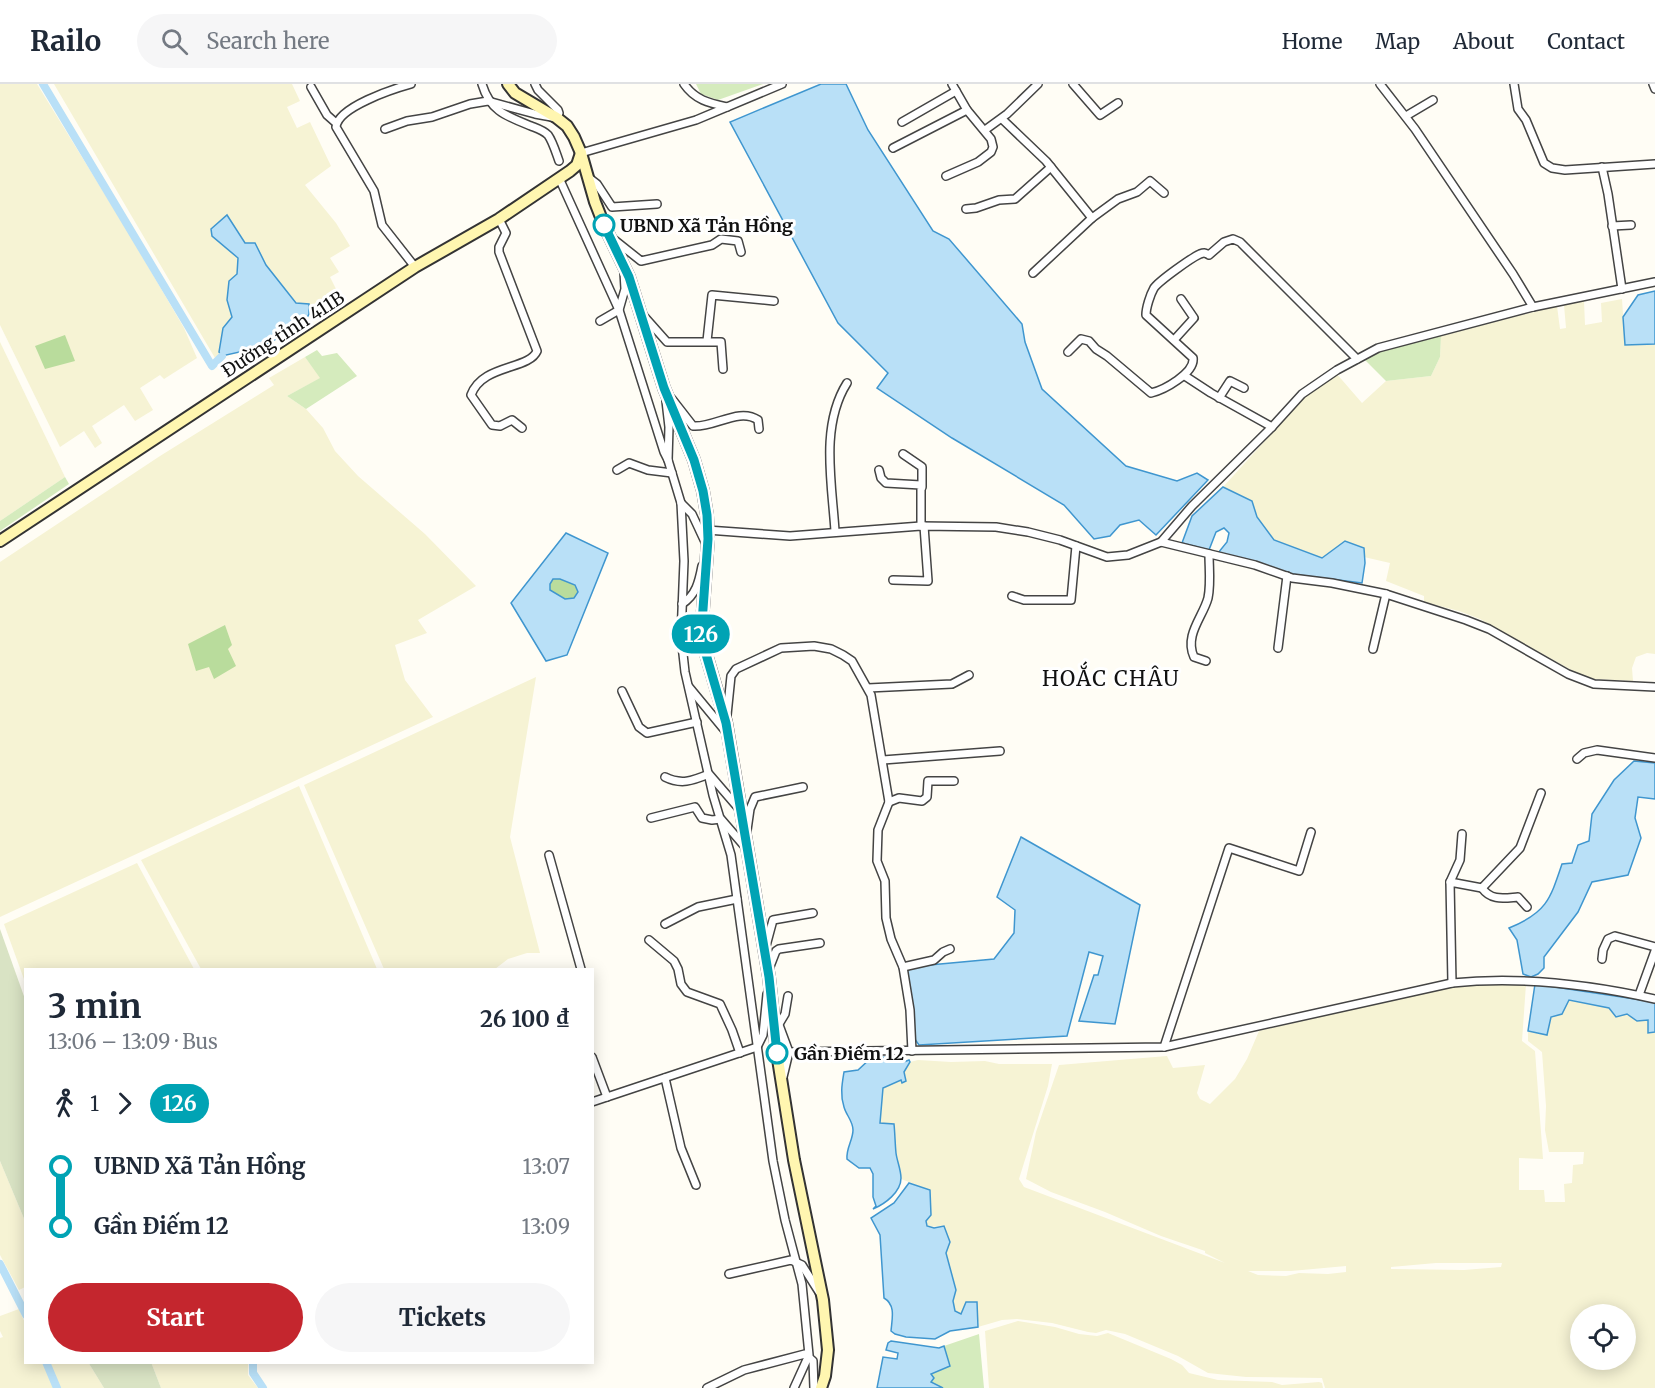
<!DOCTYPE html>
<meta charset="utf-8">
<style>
body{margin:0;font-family:Merriweather,serif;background:#f6f6f7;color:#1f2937;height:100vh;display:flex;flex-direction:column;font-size:22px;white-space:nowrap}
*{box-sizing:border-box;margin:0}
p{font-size:20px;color:#747a83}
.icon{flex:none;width:33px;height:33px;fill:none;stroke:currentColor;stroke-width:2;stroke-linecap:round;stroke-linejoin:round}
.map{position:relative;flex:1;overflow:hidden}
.panel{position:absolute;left:24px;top:884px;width:570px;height:396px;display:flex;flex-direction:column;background:#fff;border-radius:0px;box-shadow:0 3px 15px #0003}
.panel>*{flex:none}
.badge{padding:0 12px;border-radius:20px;font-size:21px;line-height:39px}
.fabs{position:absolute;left:1570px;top:1220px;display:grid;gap:12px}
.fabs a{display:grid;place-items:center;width:66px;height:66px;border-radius:50%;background:#fff;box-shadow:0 3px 15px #0003;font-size:30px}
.map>.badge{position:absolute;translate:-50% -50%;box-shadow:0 0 0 3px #fff}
.legs{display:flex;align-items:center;gap:9px;height:66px;padding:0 24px;font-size:20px}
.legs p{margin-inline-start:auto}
.headline{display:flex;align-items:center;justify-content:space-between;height:102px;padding:0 24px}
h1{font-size:33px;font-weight:700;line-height:45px}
.action{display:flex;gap:12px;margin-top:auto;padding:12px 24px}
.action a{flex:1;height:69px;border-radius:36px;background:#c4262e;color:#fff;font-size:24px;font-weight:700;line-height:69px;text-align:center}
.action a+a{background:#f6f6f7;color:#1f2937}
ul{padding:0 24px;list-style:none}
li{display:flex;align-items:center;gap:21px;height:60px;font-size:22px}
li i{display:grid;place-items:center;width:9px;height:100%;margin:0 8px;background:currentColor}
li i::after{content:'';width:15px;height:15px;margin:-8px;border:4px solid;border-radius:50%;background:#fff}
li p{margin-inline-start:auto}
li:first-child i{background:linear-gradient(#0000 50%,currentColor 0)}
li:last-child i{background:linear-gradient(currentColor 50%,#0000 0)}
header{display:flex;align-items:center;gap:36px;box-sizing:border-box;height:84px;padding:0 30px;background:#fff;border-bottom:2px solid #e0e1e3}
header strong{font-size:28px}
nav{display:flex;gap:33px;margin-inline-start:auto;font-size:21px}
.search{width:420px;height:54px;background:#f6f6f7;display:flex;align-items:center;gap:15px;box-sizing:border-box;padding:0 21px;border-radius:33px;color:#747a83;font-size:22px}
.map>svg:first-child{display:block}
.farmland{fill:#f6f3d4;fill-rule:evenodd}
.green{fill:#d5ebbd}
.forest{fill:#b9dc9c}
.cemetery{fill:#d9e3c4}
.water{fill:#b9e0f7;stroke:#3f96cf;stroke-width:1.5;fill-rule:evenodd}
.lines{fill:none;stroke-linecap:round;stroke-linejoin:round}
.canal{stroke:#b9e0f7;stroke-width:8}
.street-casing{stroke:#444;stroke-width:10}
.secondary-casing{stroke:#333;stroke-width:14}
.street{stroke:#fff;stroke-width:7}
.secondary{stroke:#fff6b0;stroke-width:10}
.line-1-casing{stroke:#fff;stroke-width:14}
.line-1{stroke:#00a3b4;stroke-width:9}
.stop-1-dot{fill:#fff;stroke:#00a3b4;stroke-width:3}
.labels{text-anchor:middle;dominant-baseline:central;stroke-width:6;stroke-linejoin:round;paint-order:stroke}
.stop-label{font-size:18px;font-weight:bold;fill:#111;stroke:#fff;text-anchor:start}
.street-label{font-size:18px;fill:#111;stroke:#fff}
.quarter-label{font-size:21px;letter-spacing:1.5px;fill:#111;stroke:#fff}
</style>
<header>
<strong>Railo</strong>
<div class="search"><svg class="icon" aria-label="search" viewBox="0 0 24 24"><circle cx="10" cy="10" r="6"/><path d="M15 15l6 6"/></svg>Search here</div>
<nav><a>Home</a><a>Map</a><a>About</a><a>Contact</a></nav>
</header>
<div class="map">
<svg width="1655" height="1304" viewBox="0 0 1655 1304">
<rect width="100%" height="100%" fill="#fffdf5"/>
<g class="farmland">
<polygon points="0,0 37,0 125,143 184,244 197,274 164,295 160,291 140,304 153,326 135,337 124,321 92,342 102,359 95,364 84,347 60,363 0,241"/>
<polygon points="54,0 292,0 300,17 287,23 297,44 310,38 331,82 305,101 336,139 350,162 330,174 339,188 330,193 339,211 331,225 316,234 309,230 309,220 297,219 266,181 255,159 245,159 227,131 238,174 237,190 229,197 227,216 232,233 221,271 215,274"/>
<polygon points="1622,215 1625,261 1655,260 1655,570 1647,569 1636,573 1632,584 1633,597 1595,595 1582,592 1480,535 1459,527 1424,518 1424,512 1386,497 1390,479 1364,473 1363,464 1345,457 1322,474 1273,456 1256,433 1252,417 1223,403 1305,313 1336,289 1362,319 1386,297 1431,292 1440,273 1441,252 1557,222 1560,245 1566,244 1564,221 1584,217 1585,241 1602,238 1601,219"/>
<polygon points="0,258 65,393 0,437"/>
<path d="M305,273L321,294L287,312L306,325L323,344L335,367L358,392L425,450L476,502L418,536L427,549L395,561L405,596L433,633L0,833V478L160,372L274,301L269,294ZM224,541L228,565L215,594L209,582Z"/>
<polygon points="536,593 510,753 540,869 527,869 508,875 495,885 384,885 304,701"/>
<polygon points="299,702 377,885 201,885 141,776"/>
<polygon points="137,779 194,885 26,885 25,898 4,840"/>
<path d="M1489,900H1526L1522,957L1535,967L1543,1075L1519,1074V1106H1544L1545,1118H1565L1564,1100L1572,1099L1573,1081L1583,1080L1584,1068H1549L1545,1046L1546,1022L1542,968L1528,957V947L1547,951L1551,933L1569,916L1609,924L1648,936V949L1655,948V1304H1325L1322,1294L1246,1293L1208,1289L1178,1272L1125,1250L1106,1246L1096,1249L1088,1248L1052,1239L1017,1235L1002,1236L978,1243L979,1238L965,1223L961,1230L955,1227L953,1217L956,1206L945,1169L950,1158L944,1142L927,1143L926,1137L931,1131L930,1106L901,1095L895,1060L894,1040L880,1039L883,1004L906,993L904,988L910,978L918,976L951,978L985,977L999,980H1052L1048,1002L1019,1095L1024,1103L1225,1179L1205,1169V1167L1161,1152L1105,1128L1051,1108L1026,1095L1036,1048L1059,981L1167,972L1173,984L1205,981L1197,1009L1200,1015L1210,1020L1235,995L1247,975L1259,947L1397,915L1464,901ZM1436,1179H1502L1501,1183L1464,1186L1391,1185V1183ZM1346,1182V1188L1328,1190L1299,1189L1286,1192L1258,1191L1248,1187H1291ZM1581,1230H1626V1275H1581Z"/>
<polygon points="0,1077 25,1137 25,1203 19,1206 0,1171"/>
<polygon points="19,1225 25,1239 26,1278 43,1278 54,1304 0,1304 0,1254 3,1253 0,1247 0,1232"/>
<polygon points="1018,1237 1055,1243 1079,1250 1097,1252 1108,1249 1171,1275 1182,1281 1189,1289 1218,1296 1272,1298 1282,1301 1319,1298 1322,1299 1323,1304 989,1304 985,1247"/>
<polygon points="48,1278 88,1278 104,1304 59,1304"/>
<polygon points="151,1278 248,1278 248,1291 258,1304 161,1304"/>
</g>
<g class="green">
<polygon points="696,0 763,0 718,16 701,10"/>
<polygon points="1441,252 1440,273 1431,292 1386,297 1364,275 1391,263"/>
<polygon points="317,266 322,272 337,269 357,292 306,325 287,312 320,294 305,273"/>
<polygon points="65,393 69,400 0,447 0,437"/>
<polygon points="979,1250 984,1304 943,1304 931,1298 930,1290 933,1287 944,1285 948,1277 944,1262"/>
</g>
<g class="forest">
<polygon points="65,251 75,277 45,285 35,262"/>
<polygon points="553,495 560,495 575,501 578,508 574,514 565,515 550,506 550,500"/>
<polygon points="225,541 232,561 228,565 236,582 214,595 209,583 196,587 188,560"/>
</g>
<g class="cemetery">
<polygon points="0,845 25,915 25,1137 0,1077"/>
<polygon points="88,1278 151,1278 161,1304 104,1304"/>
</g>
<g class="water">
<polygon points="821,0 846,0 868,46 933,147 949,155 1022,240 1025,258 1042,305 1126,382 1177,397 1197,389 1208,396 1156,451 1139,436 1120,441 1110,452 1094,455 1064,421 952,354 877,304 888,289 838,239 730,38"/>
<polygon points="227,131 245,159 255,159 266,181 296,219 309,220 309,230 302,243 257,264 222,272 219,268 223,244 232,233 227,216 229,197 237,190 238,174 212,152 211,145"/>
<polygon points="1655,207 1655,260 1625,261 1623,233 1638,211"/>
<polygon points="1223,403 1252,417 1257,433 1274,456 1322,474 1345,457 1364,464 1365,479 1362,499 1291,490 1218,469 1227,458 1229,449 1224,444 1216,448 1209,466 1182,459 1192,432"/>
<path d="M566,449L608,469L567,571L546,577L511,519ZM553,495H560L575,501L578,508L574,514L565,515L550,506V500Z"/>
<path d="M1634,677L1655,679V715L1638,713L1635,734L1641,754L1628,791L1592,798L1578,828L1544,873V884L1538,890L1531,893L1523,890L1517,856L1509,844C1546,829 1550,816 1562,780L1572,779L1578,761L1589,757L1592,730L1614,696Z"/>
<polygon points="1021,753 1140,821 1115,940 1079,937 1094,891 1098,891 1103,872 1089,868 1067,952 919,961 914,954 903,887 908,883 994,875 1014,849 1015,826 997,813"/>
<polygon points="1535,900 1655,918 1655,948 1648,949 1648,936 1637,937 1627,930 1616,933 1609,924 1569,916 1562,930 1551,933 1547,951 1528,947"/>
<path d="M888,973L904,978L909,976L910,978L904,988L906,997L902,999L901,996L883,1004L880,1039L894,1040C895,1050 895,1059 896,1069C897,1077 901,1086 901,1094C901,1108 885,1120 873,1125L876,1122L873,1113V1090L870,1084H859L847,1075C846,1064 853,1056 853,1046C853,1037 846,1031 844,1023C840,1011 842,1000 844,988L858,986L871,974Z"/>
<path d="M909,1099L930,1106L931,1131L926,1137L927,1142L934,1144L944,1142L950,1158L946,1169L956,1206L953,1217L955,1227L961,1230L966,1218H977L978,1243L950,1247L935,1255L906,1253L895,1250L891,1247C892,1235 896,1221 884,1214L880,1151L871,1134L894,1119Z"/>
<polygon points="891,1257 939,1264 944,1262 950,1282 931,1290 934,1294 931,1298 943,1304 877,1304 883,1273 897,1275 898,1269 886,1266 888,1259"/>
</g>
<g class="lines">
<g class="canal">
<polyline points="43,0 212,282 222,272"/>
<polyline points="0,1180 26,1231"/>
<polyline points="46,1278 57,1304"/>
<polyline points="253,1278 253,1289 263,1304"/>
</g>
<defs>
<g id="street">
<path d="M411,0C393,5 338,23 336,43L374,107L382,141L415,183"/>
<path d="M482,0C490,27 506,32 531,42C536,44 543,46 548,51C553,58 556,69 559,77"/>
<path d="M684,0C695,16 709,19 727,23"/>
<polyline points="1073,0 1100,31 1118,19"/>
<polyline points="1380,0 1415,45 1513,190 1533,223"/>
<polyline points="1514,0 1518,25 1526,36 1544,79 1552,84 1565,86 1655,80"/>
<polyline points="1653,0 1655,5"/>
<polyline points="311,3 327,31 336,39"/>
<polyline points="1406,32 1433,16"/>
<polyline points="1002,35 1046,77 1092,134"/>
<polyline points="902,38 956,7"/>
<polyline points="385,45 407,37 432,33 470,20 488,17 535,30 557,34 559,29 558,26 538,6 535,0"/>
<polyline points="985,46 1007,30 1038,0"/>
<polyline points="893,64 967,26"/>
<polyline points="581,69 696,36 782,0"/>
<polyline points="1602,83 1608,110 1622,205"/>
<polyline points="946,92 978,78 991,68 993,63 991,55 967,26 952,0"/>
<polyline points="588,93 597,100 612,123 657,120"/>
<polyline points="559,94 619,226 664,368 668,376"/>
<polyline points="966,125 976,124 999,116 1015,115 1051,83"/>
<path d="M499,135L506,149L499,163V168L537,267C529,286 482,280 471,311L492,341L500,342L512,336L522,344"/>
<polyline points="1612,142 1631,141"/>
<polyline points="612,154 641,177 712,161 721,155 738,157 741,168"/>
<polyline points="1033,189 1092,134 1118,115 1137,108 1150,97 1164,109"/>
<polyline points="643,231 667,258 721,258 723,285"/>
<polyline points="600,237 619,226 625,205 624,188"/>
<polyline points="1174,256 1194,234 1181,215"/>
<polyline points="707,257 712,211 774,217"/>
<path d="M1068,268L1081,255L1089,257L1096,265L1107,272L1151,309C1164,306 1195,289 1193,274L1146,231C1146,224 1150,211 1154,204C1159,197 1191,174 1200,170C1205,168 1205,169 1209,171L1224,158L1233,155L1240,158L1357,275"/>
<polyline points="1185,292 1211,309 1272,343"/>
<polyline points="1219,314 1230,297 1244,304"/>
<path d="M672,315L693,342C714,344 739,323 758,336L759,345"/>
<polyline points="666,317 669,343 668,376 681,419 684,477 681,552 685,588 713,711 731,771 773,1077 785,1136 802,1200 809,1271 794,1304"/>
<polyline points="903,370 922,383 922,403"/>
<polyline points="617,386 629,379 648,386 672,389"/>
<polyline points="879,386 881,394 886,399 921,401 921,442"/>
<polyline points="681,419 692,430 706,460"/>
<polyline points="707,446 790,452 921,442 996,443 1028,448 1060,456 1107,473 1128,471 1161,458 1192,422 1272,343 1302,310 1337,286 1378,264 1533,223 1655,198"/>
<path d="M835,447C832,399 820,342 847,299"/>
<polyline points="1161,458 1255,481 1292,494 1332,499 1386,510 1466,536 1489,545 1568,590 1594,600 1655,603"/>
<polyline points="893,496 928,497 924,442"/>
<polyline points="1012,512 1024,516 1071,516 1076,462"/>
<path d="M682,520C696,511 699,498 702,482"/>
<polyline points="1278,564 1287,492"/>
<polyline points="1373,565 1386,510"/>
<path d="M1206,577L1194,573C1184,551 1203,533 1208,514C1211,500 1209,484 1209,470"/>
<polyline points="689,603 727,649"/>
<polyline points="868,604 952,600 969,591"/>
<polyline points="622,607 639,643 647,649 697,638"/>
<polyline points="727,631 731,592 736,585 781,564 814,562 831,565 843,571 852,577 871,611 889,718 878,746 877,777 885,797 886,834 891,855 903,883 910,926 912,967"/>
<polyline points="1577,675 1584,669 1597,666 1655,674"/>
<polyline points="883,676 1000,667"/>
<path d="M665,693C681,701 692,697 709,690L740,726"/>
<polyline points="889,718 899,714 922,717 927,713 928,697 954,697"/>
<polyline points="651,734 695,723 702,734 712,736 721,735 746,764"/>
<polyline points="747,746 750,725 755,713 803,703"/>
<polyline points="549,771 581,885"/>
<polyline points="1450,798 1460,776 1462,750"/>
<path d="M1482,804C1491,817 1504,814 1518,813L1527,823"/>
<polyline points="665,840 698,823 737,815"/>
<polyline points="649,856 674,877 678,885 681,900 687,908 720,920 732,946 740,969"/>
<polyline points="766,862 773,836 813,829"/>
<polyline points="1602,875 1603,866 1608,855 1615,852 1655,863"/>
<polyline points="903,883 934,876 943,868 950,865"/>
<polyline points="769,885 776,867 779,865 820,859"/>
<polyline points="1452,899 1450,798 1482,804 1520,764 1541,709"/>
<polyline points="1639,911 1655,867"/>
<polyline points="779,941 789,968 783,993"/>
<polyline points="776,945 785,930 788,912"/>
<polyline points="1164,963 1229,764 1299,787 1311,748"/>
<path d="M789,968L1164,963L1452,899C1520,892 1588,900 1655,915"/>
<polyline points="592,973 607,1013"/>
<polyline points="665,994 681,1064 696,1101"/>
<polyline points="592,1018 757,963 763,951 767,910"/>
<polyline points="729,1190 791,1176 802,1181 819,1208"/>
<polyline points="707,1304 744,1286 805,1270 813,1277 814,1304"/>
</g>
<g id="secondary">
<polyline points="508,0 515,9 557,34 567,42 574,53 581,69 595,118 604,141 629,193 664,304 694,376 703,407 707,431 708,455 701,553 726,638 769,893 777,969 794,1076 823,1216 828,1266 825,1292 821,1304"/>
<polyline points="0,457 415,183 499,135 570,87 577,81 581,69"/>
</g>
</defs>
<use href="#street" class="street-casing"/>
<use href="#secondary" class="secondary-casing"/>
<use href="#street" class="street"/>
<use href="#secondary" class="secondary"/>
</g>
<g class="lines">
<defs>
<polyline id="line-1" points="604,141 629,193 664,304 694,376 703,407 707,431 708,455 701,553 726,639 769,893 777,969"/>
</defs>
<use href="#line-1" class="line-1-casing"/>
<use href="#line-1" class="line-1"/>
</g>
<g class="stop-1-dot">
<circle cx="604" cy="141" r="10"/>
<circle cx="777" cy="969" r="10"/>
</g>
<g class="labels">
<g class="stop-label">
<text x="620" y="141">UBND Xã Tản Hồng</text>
<text x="794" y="969">Gần Điếm 12</text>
</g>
<g class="street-label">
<text transform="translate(283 250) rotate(-33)">Đường tỉnh 411B</text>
</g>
<g class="quarter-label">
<text x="1111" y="594">HOẮC CHÂU</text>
</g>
</g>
</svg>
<div class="fabs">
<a><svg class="icon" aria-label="locate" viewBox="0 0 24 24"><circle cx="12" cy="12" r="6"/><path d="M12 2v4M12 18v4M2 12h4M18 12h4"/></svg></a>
</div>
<b class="badge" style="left:701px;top:550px;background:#00a3b4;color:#fff">126</b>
<section class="panel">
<div class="headline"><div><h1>3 min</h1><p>13:06 – 13:09 · Bus</p></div><b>26 100 ₫</b></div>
<div class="legs"><svg class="icon" aria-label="walk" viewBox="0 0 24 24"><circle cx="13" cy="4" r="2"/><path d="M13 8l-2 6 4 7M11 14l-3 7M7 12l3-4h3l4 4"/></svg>1<svg class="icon" aria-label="forward" viewBox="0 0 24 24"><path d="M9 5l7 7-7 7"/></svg><b class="badge" style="background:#00a3b4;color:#fff">126</b></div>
<ul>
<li><i style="color:#00a3b4"></i><b>UBND Xã Tản Hồng</b><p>13:07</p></li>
<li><i style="color:#00a3b4"></i><b>Gần Điếm 12</b><p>13:09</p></li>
</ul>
<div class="action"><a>Start</a><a>Tickets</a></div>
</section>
</div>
